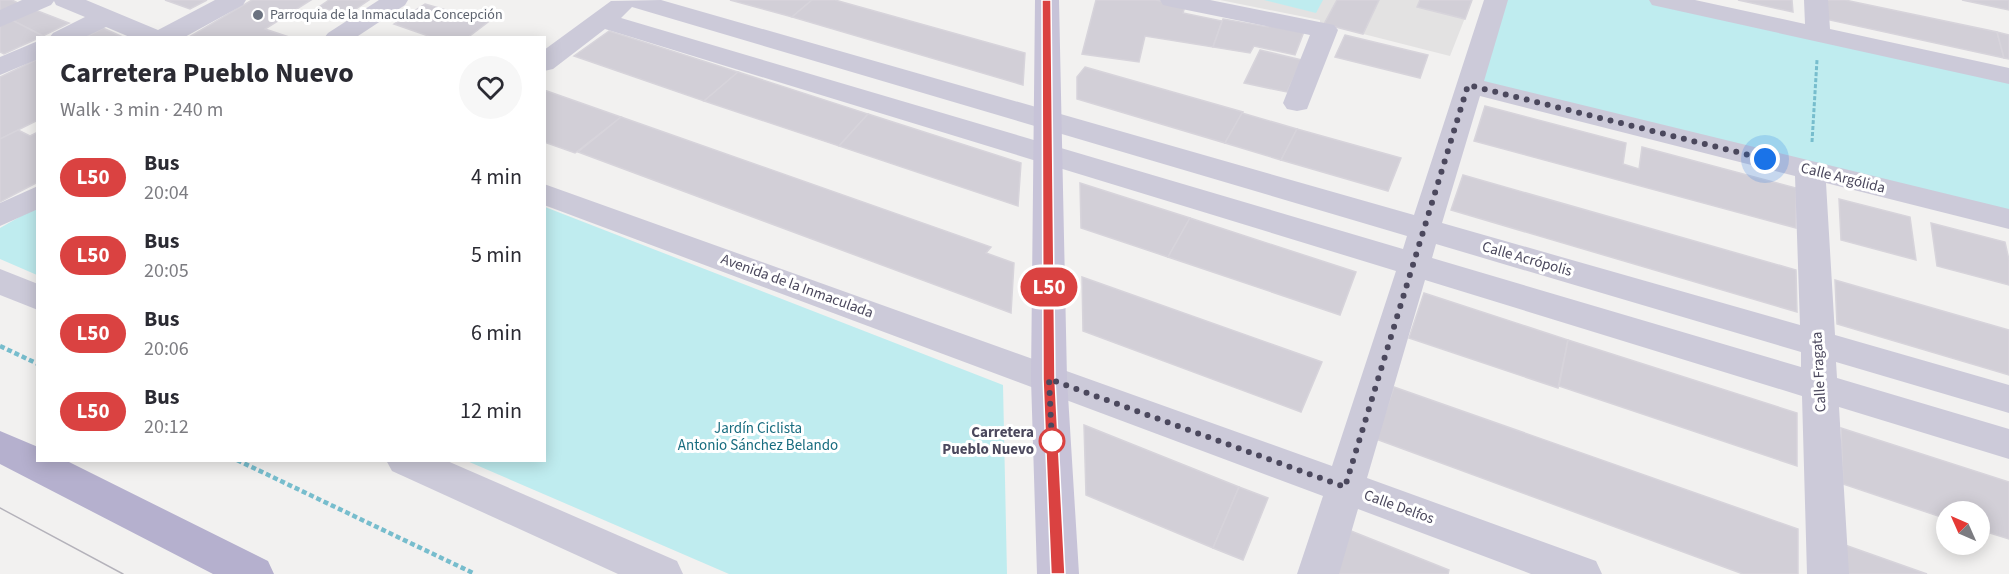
<!DOCTYPE html>
<meta charset="utf-8">
<style>
body{margin:0;font-family:"Source Sans 3",sans-serif;background:#f7f7f7;color:#2b2b33;height:100vh;display:flex;flex-direction:column;font-size:22px;white-space:nowrap}
*{box-sizing:border-box;margin:0}
p{font-size:20px;color:#7c7c81}
.icon{flex:none;width:33px;height:33px;fill:none;stroke:currentColor;stroke-width:2;stroke-linecap:round;stroke-linejoin:round}
.map{position:relative;flex:1;overflow:hidden}
.details{position:absolute;left:36px;top:36px;width:510px;height:426px;display:flex;flex-direction:column;background:#fff;border-radius:0px;box-shadow:0 3px 15px #0003}
.details>*{flex:none}
.badge{padding:0 12px;border-radius:20px;font-size:21px;line-height:39px}
.needle{width:39px;rotate:315deg}
.fabs{position:absolute;left:1936px;top:501px;display:grid;gap:12px}
.fabs a{display:grid;place-items:center;width:54px;height:54px;border-radius:50%;background:#fff;box-shadow:0 3px 15px #0003;font-size:30px}
.you{position:absolute;width:30px;height:30px;margin:-15px;border:4px solid #fff;border-radius:50%;background:#1a73e8;box-shadow:0 0 0 9px #1a73e833}
.map>.badge{position:absolute;translate:-50% -50%;box-shadow:0 0 0 3px #fff}
.round{display:grid;place-items:center;flex:none;width:63px;height:63px;border-radius:32px;background:#f7f7f7}
.overview{display:flex;align-items:center;justify-content:space-between;height:102px;padding:0 24px}
h1{font-size:28px;font-weight:700;line-height:45px}
ul{padding:0;list-style:none}
li{display:flex;align-items:center;gap:18px;height:78px;padding:0 24px}
li div{flex:1}
li b{display:block;font-size:22px}
li em{font-style:normal}
li .badge{min-width:66px;font-weight:700;text-align:center}
.map>svg:first-child{display:block}
.education{fill:#e3e2e2}
.green{fill:#bfecef}
.building{fill:#d2cfd7;stroke:#d7d4db;stroke-width:1.5}
.lines{fill:none;stroke-linecap:round;stroke-linejoin:round}
.path-far1{stroke:#77bdcd;stroke-width:3;stroke-dasharray:4 2;stroke-linecap:butt}
.path{stroke:#77bdcd;stroke-width:4.5;stroke-dasharray:5 3;stroke-linecap:butt}
.street{fill:#cccad9;fill-rule:evenodd}
.secondary{fill:#c7c3d8;fill-rule:evenodd}
.primary{fill:#b5b0ce;fill-rule:evenodd}
.tram{stroke:#b4b2ba;stroke-width:1.5}
.line{fill:#da4241;stroke:#fff;stroke-width:1.5}
.walk{stroke:#4b485d;stroke-width:6;stroke-dasharray:0 10.8}
.worship-dot{fill:#6b7280;stroke:#fff;stroke-width:2}
.stop-dot{fill:#fff;stroke:#da4241;stroke-width:3}
.labels{text-anchor:middle;dominant-baseline:central;stroke-width:6;stroke-linejoin:round;paint-order:stroke}
.far-worship-label{font-size:14px;fill:#5b616d;stroke:#fff;text-anchor:start}
.street-label{font-size:15px;fill:#4b485d;stroke:#fff}
.park-label{font-size:15px;fill:#186c7f;stroke:#fff}
.stop-label{font-size:15px;font-weight:bold;fill:#4b485d;stroke:#fff;text-anchor:end}
</style>
<div class="map">
<svg width="2009" height="574" viewBox="0 0 2009 574">
<rect width="100%" height="100%" fill="#f2f1f0"/>
<polygon class="education" points="1220,0 1472,0 1450,56 1320,23 1320,20"/>
<g class="green">
<polygon points="1264,0 1323,0 1316,13"/>
<polygon points="1496,0 1661,0 2009,76 2009,219 1468,85"/>
<polygon points="37,207 37,275 0,259 0,228"/>
<polygon points="545,207 1003,385 1007,574 729,574 467,461 544,460"/>
</g>
<g class="building">
<polygon points="0,0 12,0 20,4 0,13"/>
<polygon points="165,0 207,0 190,9"/>
<polygon points="252,0 311,0 265,29 292,38 189,37"/>
<polygon points="329,0 369,0 347,15 319,7"/>
<polygon points="730,0 812,0 792,17"/>
<polygon points="812,0 835,0 1025,53 1023,85 792,17"/>
<polygon points="1096,0 1156,0 1185,6 1183,13 1222,21 1213,47 1145,36 1139,62 1082,54"/>
<polygon points="1337,0 1379,0 1363,34 1324,24"/>
<polygon points="1420,0 1472,0 1465,19 1417,7"/>
<polygon points="1738,0 1792,0 1793,12"/>
<polygon points="1824,0 1845,0 1997,32 2004,58 1825,19"/>
<polygon points="1962,0 2009,0 2009,10"/>
<polygon points="425,4 488,22 467,38 434,38 394,24"/>
<polygon points="30,8 69,23 43,36 8,18"/>
<polygon points="8,18 43,36 4,54 0,52 0,22"/>
<polygon points="1223,19 1268,27 1269,21 1305,29 1295,55 1254,46 1250,53 1213,47"/>
<polygon points="103,28 125,38 84,38"/>
<polygon points="609,31 738,72 704,101 574,56"/>
<polygon points="1997,32 2009,35 2009,59 2004,58"/>
<polygon points="1345,35 1428,55 1420,78 1335,57"/>
<polygon points="1260,50 1302,60 1287,92 1244,83"/>
<polygon points="38,59 38,120 0,139 0,77"/>
<polygon points="1085,67 1243,112 1225,143 1077,99 1077,77"/>
<polygon points="738,72 868,114 839,146 704,101"/>
<polygon points="544,90 621,117 575,153 544,142"/>
<polygon points="1485,106 1626,143 1623,164 1639,169 1642,147 1796,188 1796,228 1474,141"/>
<polygon points="1242,113 1297,129 1281,160 1225,143"/>
<polygon points="868,114 1021,163 1018,206 839,146"/>
<polygon points="621,117 991,247 986,253 1014,263 1011,313 578,152"/>
<polygon points="1297,129 1401,158 1388,191 1281,160"/>
<polygon points="18,130 30,136 38,132 38,182 0,202 0,139"/>
<polygon points="1463,175 1796,270 1797,312 1451,210"/>
<polygon points="1080,183 1190,218 1168,257 1081,228"/>
<polygon points="1839,199 1910,217 1916,260 1841,240"/>
<polygon points="1190,218 1356,272 1340,315 1168,257"/>
<polygon points="1931,223 2005,242 2009,260 2009,285 1937,266"/>
<polygon points="1082,277 1322,362 1301,412 1083,331"/>
<polygon points="1835,280 2009,330 2009,375 1837,324"/>
<polygon points="1424,293 1568,340 1558,388 1409,338"/>
<polygon points="1568,340 1797,413 1797,466 1559,386"/>
<polygon points="1394,387 1798,529 1798,574 1743,574 1376,439"/>
<polygon points="1084,425 1239,487 1213,548 1086,495"/>
<polygon points="1841,428 2009,482 2009,539 1980,530 1980,512 1947,512 1947,519 1843,484"/>
<polygon points="1239,487 1268,498 1243,560 1213,548"/>
<polygon points="1346,529 1449,570 1448,574 1332,574"/>
<polygon points="1845,545 1927,574 1846,574"/>
</g>
<g class="lines">
<polyline class="path-far1" points="1812,142 1817,60"/>
<g class="path">
<polyline points="0,346 38,364"/>
<polyline points="237,460 475,574"/>
</g>
<g class="street">
<polygon points="22,0 86,0 158,30 215,0 246,0 243,5 183,38 132,38 106,27 83,38 49,38 53,33 85,17 56,5 54,1 51,5 0,27 0,10"/>
<polygon points="379,0 408,0 405,5 355,38 324,38 328,33"/>
<path d="M661,0L1414,215L1484,0H1508L1484,81L2009,209V229L1826,183L1835,335L2009,385V413L1836,362L1837,378L2009,429V459L1839,407L1849,574H1807L1802,396L1425,280L1367,478L1596,561L1602,574H1531L1358,509L1339,574H1297L1323,496L544,205V184L1332,466L1396,271L605,29L553,69L544,71V50L611,1ZM632,7L1407,236L1403,249L621,18ZM1480,96L1795,176L1800,325L1442,223ZM1436,244L1801,352V367L1432,258Z"/>
<polygon points="1160,0 1210,0 1334,25 1338,30 1307,109 1297,111 1287,109 1283,103 1310,35 1172,7 1163,5"/>
<polygon points="1649,0 1695,0 1805,24 1804,0 1828,0 1830,29 2009,68 2009,84 1661,7 1652,5"/>
<polygon points="38,41 38,59 0,75 0,57"/>
<polygon points="38,186 38,209 0,226 0,203"/>
<polygon points="0,269 38,284 38,310 0,295"/>
<polygon points="386,460 445,460 677,561 683,574 618,574 392,471"/>
</g>
<polygon class="secondary" points="1035,0 1059,0 1067,379 1079,574 1037,574 1031,379"/>
<polygon class="primary" points="0,431 38,447 38,460 65,460 268,561 274,574 213,574 0,464"/>
<polyline class="tram" points="0,508 123,574"/>
</g>
<polygon class="line" points="1042,0 1051,0 1055,379 1065,574 1051,574 1043,379"/>
<g class="lines">
<polyline class="walk" points="1052,441 1052,444 1049,379 1345,487 1468,85 1765,159"/>
</g>
<circle class="worship-dot" cx="258" cy="15" r="6"/>
<circle class="stop-dot" cx="1052" cy="441" r="12"/>
<g class="labels">
<g class="far-worship-label">
<text x="270" y="15">Parroquia de la Inmaculada Concepción</text>
</g>
<g class="street-label">
<text transform="translate(1843 178) rotate(14)">Calle Argólida</text>
<text transform="translate(1527 259) rotate(16)">Calle Acrópolis</text>
<text transform="translate(797 286) rotate(20)">Avenida de la Inmaculada</text>
<text transform="translate(1819 372) rotate(-93)">Calle Fragata</text>
<text transform="translate(1399 507) rotate(20)">Calle Delfos</text>
</g>
<g class="park-label">
<text x="758" y="428">Jardín Ciclista<tspan x="758" dy="17">Antonio Sánchez Belando</tspan></text>
</g>
<g class="stop-label">
<text x="1034" y="432">Carretera<tspan x="1034" dy="17">Pueblo Nuevo</tspan></text>
</g>
</g>
</svg>
<div class="fabs">
<a><svg class="needle" viewBox="-14 -14 28 28"><path d="M0-13l5 13h-10z" fill="#e53935"/><path d="M0 13l5-13h-10z" fill="#7c7c81"/></svg></a>
</div>
<div class="you" style="left:1765px;top:159px"></div>
<b class="badge" style="left:1049px;top:287px;background:#da4241;color:#fff">L50</b>
<section class="details">
<div class="overview"><div><h1>Carretera Pueblo Nuevo</h1><p>Walk · 3 min · 240 m</p></div><a class="round"><svg class="icon" aria-label="heart" viewBox="0 0 24 24"><path d="M12 20l-8-8c-3-5 5-10 8-4 3-6 11-1 8 4z"/></svg></a></div>
<ul>
<li><span class="badge" style="background:#da4241;color:#fff">L50</span><div><b>Bus</b><p>20:04</p></div><em>4 min</em></li>
<li><span class="badge" style="background:#da4241;color:#fff">L50</span><div><b>Bus</b><p>20:05</p></div><em>5 min</em></li>
<li><span class="badge" style="background:#da4241;color:#fff">L50</span><div><b>Bus</b><p>20:06</p></div><em>6 min</em></li>
<li><span class="badge" style="background:#da4241;color:#fff">L50</span><div><b>Bus</b><p>20:12</p></div><em>12 min</em></li>
</ul>
</section>
</div>
